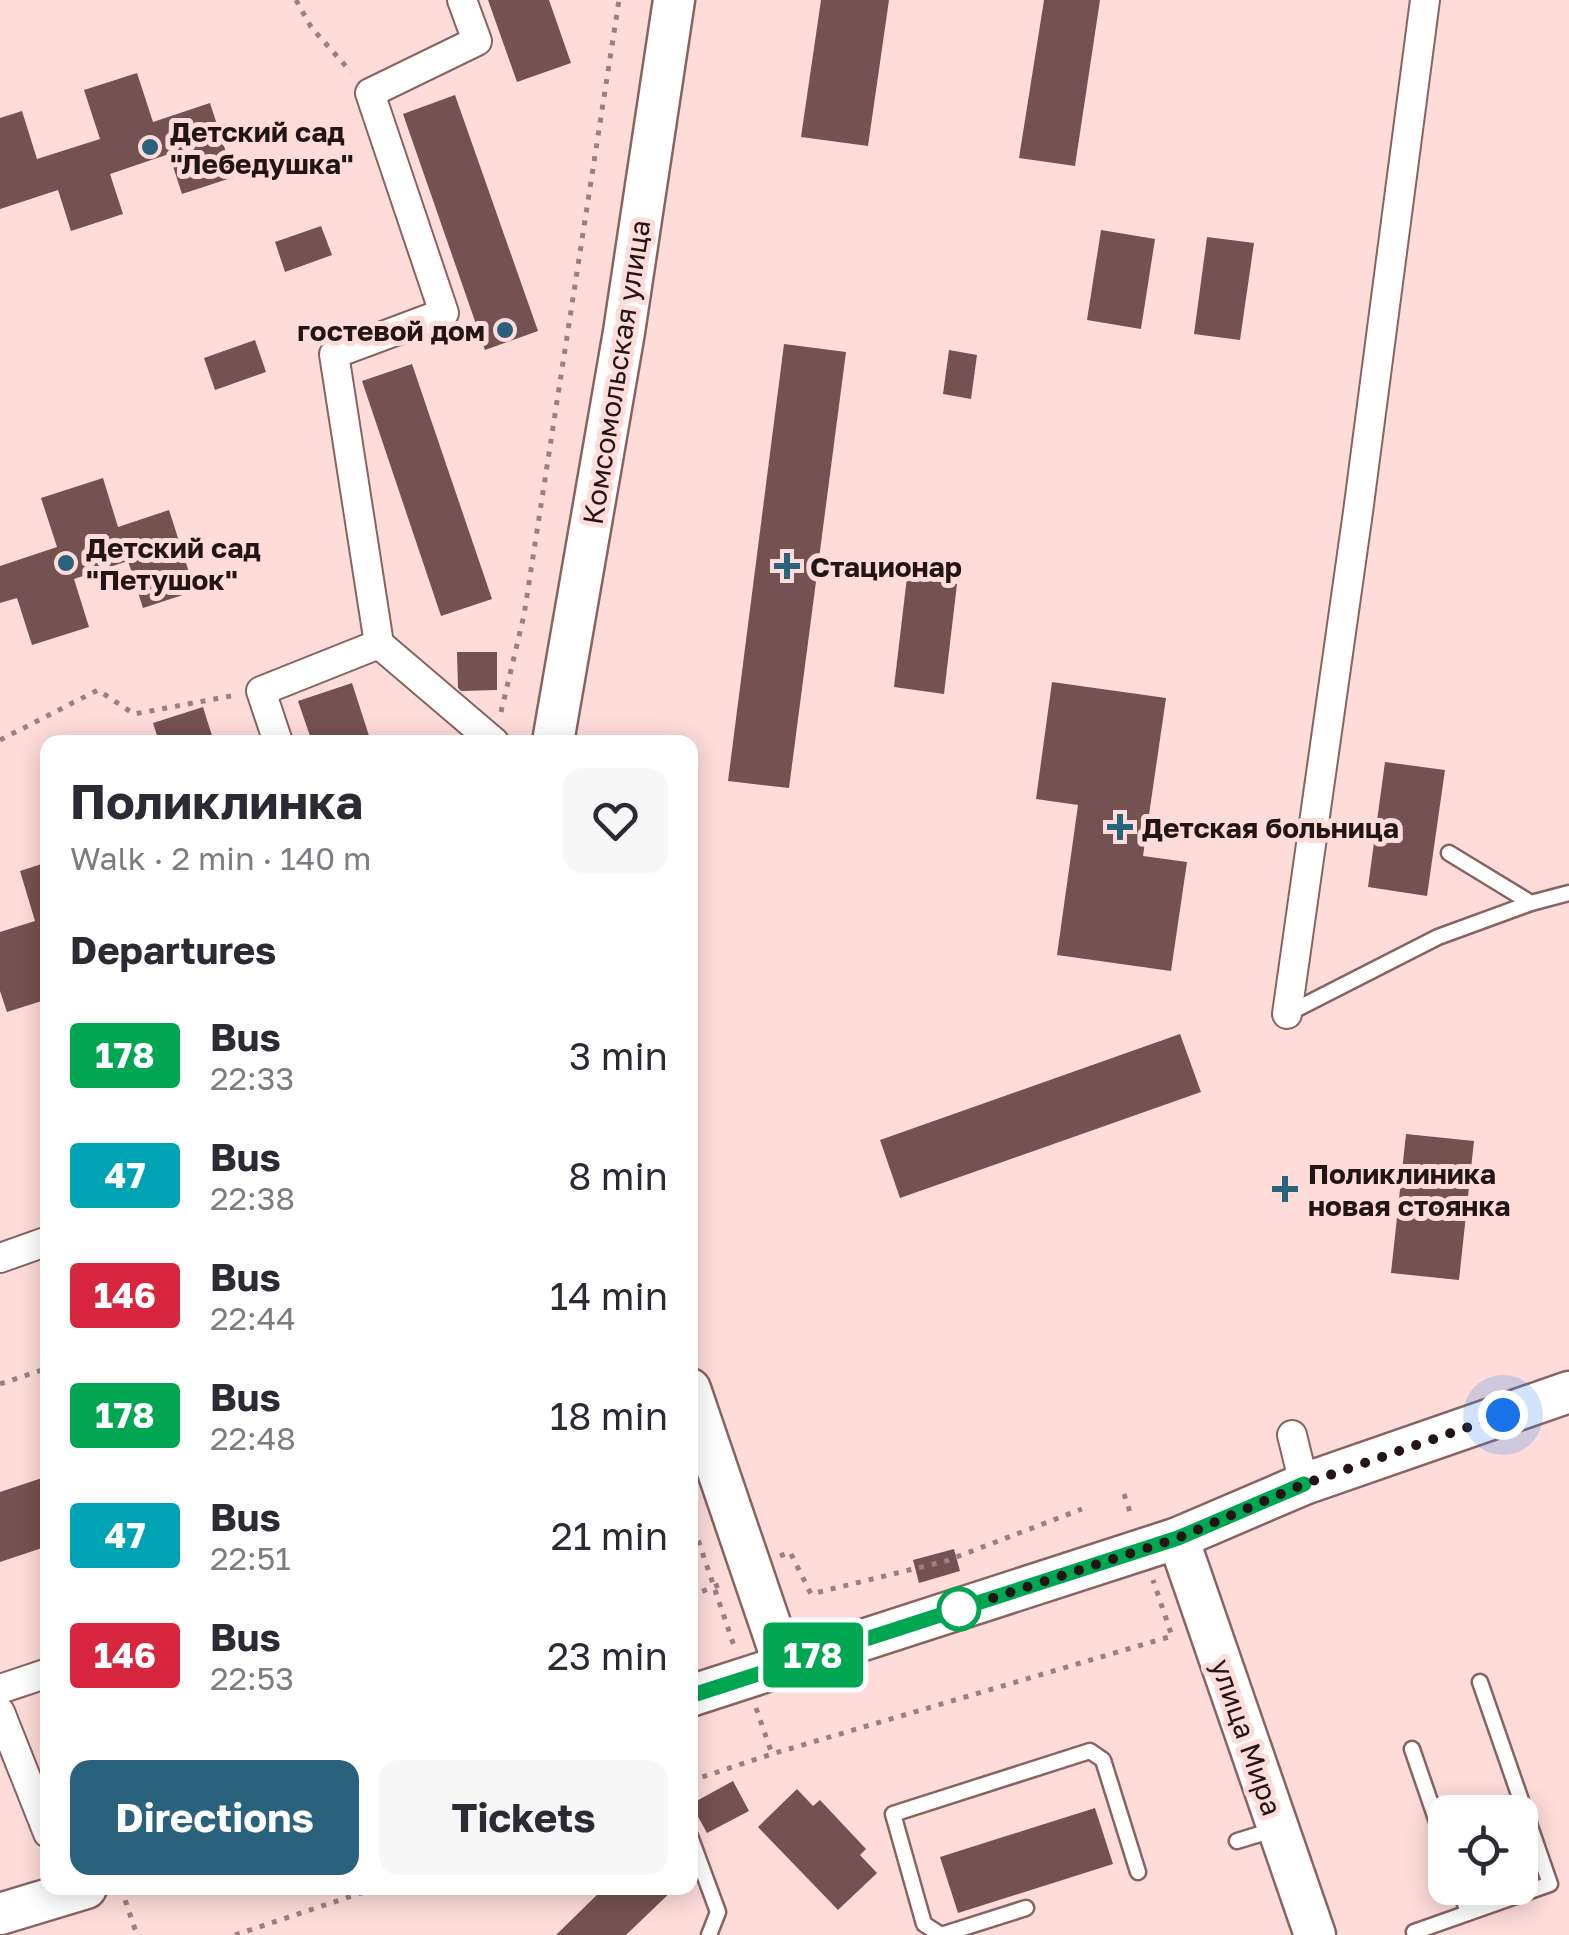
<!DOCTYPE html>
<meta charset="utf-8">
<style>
body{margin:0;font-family:"Golos Text",sans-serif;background:#f7f7f7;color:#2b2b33;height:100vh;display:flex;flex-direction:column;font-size:38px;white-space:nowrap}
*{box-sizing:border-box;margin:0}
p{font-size:32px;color:#7c7c81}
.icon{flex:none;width:55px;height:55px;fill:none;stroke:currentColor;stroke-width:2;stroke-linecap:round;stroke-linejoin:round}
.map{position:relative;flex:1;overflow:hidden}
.drawer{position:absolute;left:40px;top:735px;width:658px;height:1160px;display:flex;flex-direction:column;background:#fff;border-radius:20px;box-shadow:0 5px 25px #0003}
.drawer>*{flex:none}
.badge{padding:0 20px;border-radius:8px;font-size:35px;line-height:65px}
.fabs{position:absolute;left:1428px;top:1795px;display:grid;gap:20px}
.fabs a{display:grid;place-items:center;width:110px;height:110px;border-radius:20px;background:#fff;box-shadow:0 5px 25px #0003;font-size:50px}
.you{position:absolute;width:50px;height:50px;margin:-25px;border:8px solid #fff;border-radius:50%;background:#1a73e8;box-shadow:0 0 0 15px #1a73e833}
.map>.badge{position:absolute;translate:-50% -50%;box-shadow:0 0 0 5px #fff}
h2{padding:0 30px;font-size:38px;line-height:90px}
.round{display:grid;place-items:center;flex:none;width:105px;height:105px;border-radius:20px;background:#f7f7f7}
.summary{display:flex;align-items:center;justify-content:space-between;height:170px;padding:0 30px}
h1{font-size:48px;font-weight:700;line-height:75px}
.action{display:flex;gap:20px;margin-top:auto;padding:20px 30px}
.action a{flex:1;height:115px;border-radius:20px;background:#2a617c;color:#fff;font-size:40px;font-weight:700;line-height:115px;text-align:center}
.action a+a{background:#f7f7f7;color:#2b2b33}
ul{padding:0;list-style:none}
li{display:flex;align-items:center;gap:30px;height:120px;padding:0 30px}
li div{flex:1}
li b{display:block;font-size:38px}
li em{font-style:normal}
li .badge{min-width:110px;font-weight:700;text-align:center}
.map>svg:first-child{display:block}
.building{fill:#745251}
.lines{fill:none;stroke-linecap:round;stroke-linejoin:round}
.lane-casing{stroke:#876362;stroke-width:19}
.street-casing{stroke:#876362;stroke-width:32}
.secondary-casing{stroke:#876362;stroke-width:45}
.path{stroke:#9a8180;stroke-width:5;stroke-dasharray:5 8;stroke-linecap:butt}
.lane{stroke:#fff;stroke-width:14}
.street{stroke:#fff;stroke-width:28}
.secondary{stroke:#fff;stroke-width:40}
.line-casing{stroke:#fff;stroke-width:22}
.line{stroke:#00a651;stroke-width:15}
.walk{stroke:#241515;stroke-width:10;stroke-dasharray:0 18}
.poi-dot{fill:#2a617c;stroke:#fddcda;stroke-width:4}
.stop-dot{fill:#fff;stroke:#00a651;stroke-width:5}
.labels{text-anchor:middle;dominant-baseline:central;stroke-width:10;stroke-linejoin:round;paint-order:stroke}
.poi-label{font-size:28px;font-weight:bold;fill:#241515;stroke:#fddcda;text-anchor:start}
.street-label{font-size:28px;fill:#241515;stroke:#fddcda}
</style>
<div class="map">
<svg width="1569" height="1935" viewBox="0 0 1569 1935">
<rect width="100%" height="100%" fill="#fddcda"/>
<g class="building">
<polygon points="488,0 549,0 571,63 517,82"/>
<polygon points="821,0 889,0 868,146 801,137"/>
<polygon points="1044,0 1100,0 1075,166 1019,158"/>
<polygon points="137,73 153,122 210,103 234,177 182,194 169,154 110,174 123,214 71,231 58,190 0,209 0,118 22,111 37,159 100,139 84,90"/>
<polygon points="455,95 538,331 485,350 403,114"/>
<polygon points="321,226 332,255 285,272 275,242"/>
<polygon points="1101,230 1155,239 1141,329 1087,320"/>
<polygon points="1207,237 1254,243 1240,340 1194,334"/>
<polygon points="255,340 266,372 215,390 204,358"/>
<polygon points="784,344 846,352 789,788 728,781"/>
<polygon points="949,350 977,355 971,399 943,394"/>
<polygon points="412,364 492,599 441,616 362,381"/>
<polygon points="103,478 118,527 169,510 195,591 143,608 128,561 74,579 89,627 32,645 17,598 0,603 0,566 57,547 41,498"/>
<polygon points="907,577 957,584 944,694 894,687"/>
<polygon points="457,652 497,652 497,690 461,691 458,688"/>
<polygon points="1052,682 1166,698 1143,856 1187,862 1171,971 1057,955 1078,805 1036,799"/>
<polygon points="352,683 371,742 312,742 298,701"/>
<polygon points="203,707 214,742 159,742 153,723"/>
<polygon points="1385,762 1445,770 1427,896 1368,887"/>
<polygon points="48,862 48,999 7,1012 0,991 0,932 35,921 20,871"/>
<polygon points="1180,1034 1201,1092 900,1198 880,1140"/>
<polygon points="1406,1134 1474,1141 1459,1280 1391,1273"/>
<polygon points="48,1476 48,1546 0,1562 0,1492"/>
<polygon points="954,1549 960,1571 919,1583 913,1560"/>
<polygon points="733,1781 749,1811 707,1833 691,1804"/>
<polygon points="797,1789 813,1806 820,1800 866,1849 860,1855 877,1873 838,1910 758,1827"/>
<polygon points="1095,1808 1113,1864 958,1913 940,1857"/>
<polygon points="604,1888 675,1888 626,1935 556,1935"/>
</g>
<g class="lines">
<defs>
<g id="lane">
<polyline points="1449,853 1531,903"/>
<polyline points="1287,1014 1438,937 1531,903 1569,893"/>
<polyline points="1412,1749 1445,1845"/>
<polyline points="690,1836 718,1912 709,1935"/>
<polyline points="1237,1841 1273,1830"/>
<polyline points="1460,1888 1468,1913"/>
<polyline points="941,1935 924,1924 893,1814 1090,1751 1103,1760 1138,1872"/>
<polyline points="941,1935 1026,1908"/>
<polyline points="1415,1935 1414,1932 1550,1884 1480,1682"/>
</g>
<g id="street">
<polyline points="379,644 334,354 444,313 370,93 477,41 462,0"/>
<polyline points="278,742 261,691 379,644 494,742"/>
<polyline points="1287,1014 1358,512 1425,0"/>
<polyline points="0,1258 48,1241"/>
<polyline points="1292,1435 1304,1484"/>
<polyline points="0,1689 48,1673"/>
<polyline points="0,1712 48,1833"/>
</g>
<g id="secondary">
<polyline points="553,742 624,332 674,0"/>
<polyline points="690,1389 784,1665"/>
<polyline points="1178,1538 1315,1935"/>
<polyline points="690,1696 1178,1538 1304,1484 1569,1392"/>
<polyline points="0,1914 86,1888"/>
</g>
</defs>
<use href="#lane" class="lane-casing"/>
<use href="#street" class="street-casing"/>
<use href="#secondary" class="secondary-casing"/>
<g class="path">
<polyline points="296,0 311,27 351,72"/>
<polyline points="501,712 524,615 619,0"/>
<polyline points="0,740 98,690 134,714 236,695"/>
<polyline points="0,1384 48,1368"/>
<polyline points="1124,1494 1132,1518"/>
<polyline points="690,1516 734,1646"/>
<polyline points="780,1556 790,1552 811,1594 946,1561 1082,1509"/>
<polyline points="690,1596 721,1584"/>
<polyline points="756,1708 772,1754"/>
<polyline points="690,1781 772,1754 1172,1636 1153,1580"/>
<polyline points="121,1888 137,1935"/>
<polyline points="235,1935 376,1888"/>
</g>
<use href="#lane" class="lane"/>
<use href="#street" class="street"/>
<use href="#secondary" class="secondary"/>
</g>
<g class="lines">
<defs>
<polyline id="line" points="690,1696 1178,1538 1304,1484"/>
</defs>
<use href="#line" class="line-casing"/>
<use href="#line" class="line"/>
<polyline class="walk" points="959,1609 1178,1538 1304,1484 1503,1415"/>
</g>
<g class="poi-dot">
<circle cx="150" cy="147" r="10"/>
<circle cx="505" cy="330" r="10"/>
<circle cx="66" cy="563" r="10"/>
<path d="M782 551h10v10h10v10h-10v10h-10v-10h-10v-10h10z"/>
<path d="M1115 812h10v10h10v10h-10v10h-10v-10h-10v-10h10z"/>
<path d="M1280 1174h10v10h10v10h-10v10h-10v-10h-10v-10h10z"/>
</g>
<circle class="stop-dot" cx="959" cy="1609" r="20"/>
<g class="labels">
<g class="poi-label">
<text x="170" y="131">Детский сад<tspan x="170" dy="32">"Лебедушка"</tspan></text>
<text x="485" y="330" text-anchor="end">гостевой дом</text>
<text x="86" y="547">Детский сад<tspan x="86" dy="32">"Петушок"</tspan></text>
<text x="810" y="566">Стационар</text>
<text x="1142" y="827">Детская больница</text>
<text x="1308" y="1173">Поликлиника<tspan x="1308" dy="32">новая стоянка</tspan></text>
</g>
<g class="street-label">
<text transform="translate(616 372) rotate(-81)">Комсомольская улица</text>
<text transform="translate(1247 1737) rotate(71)">улица Мира</text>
</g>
</g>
</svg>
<div class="fabs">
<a><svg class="icon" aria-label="locate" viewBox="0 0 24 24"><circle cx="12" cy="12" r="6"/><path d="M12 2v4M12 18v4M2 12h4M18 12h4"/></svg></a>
</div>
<div class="you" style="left:1503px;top:1415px"></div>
<b class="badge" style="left:813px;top:1655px;background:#00a651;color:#fff">178</b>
<section class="drawer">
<div class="summary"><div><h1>Поликлинка</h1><p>Walk · 2 min · 140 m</p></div><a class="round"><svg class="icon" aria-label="heart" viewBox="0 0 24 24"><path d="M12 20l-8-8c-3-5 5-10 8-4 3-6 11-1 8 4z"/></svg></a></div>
<h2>Departures</h2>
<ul>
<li><span class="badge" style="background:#00a651;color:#fff">178</span><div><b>Bus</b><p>22:33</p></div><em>3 min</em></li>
<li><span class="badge" style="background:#00a3b4;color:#fff">47</span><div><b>Bus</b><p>22:38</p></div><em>8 min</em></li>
<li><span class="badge" style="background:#d7263d;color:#fff">146</span><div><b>Bus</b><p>22:44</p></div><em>14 min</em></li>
<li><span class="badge" style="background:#00a651;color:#fff">178</span><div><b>Bus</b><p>22:48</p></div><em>18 min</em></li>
<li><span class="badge" style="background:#00a3b4;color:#fff">47</span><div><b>Bus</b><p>22:51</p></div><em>21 min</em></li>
<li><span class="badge" style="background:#d7263d;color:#fff">146</span><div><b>Bus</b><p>22:53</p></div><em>23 min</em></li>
</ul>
<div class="action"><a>Directions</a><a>Tickets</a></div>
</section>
</div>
